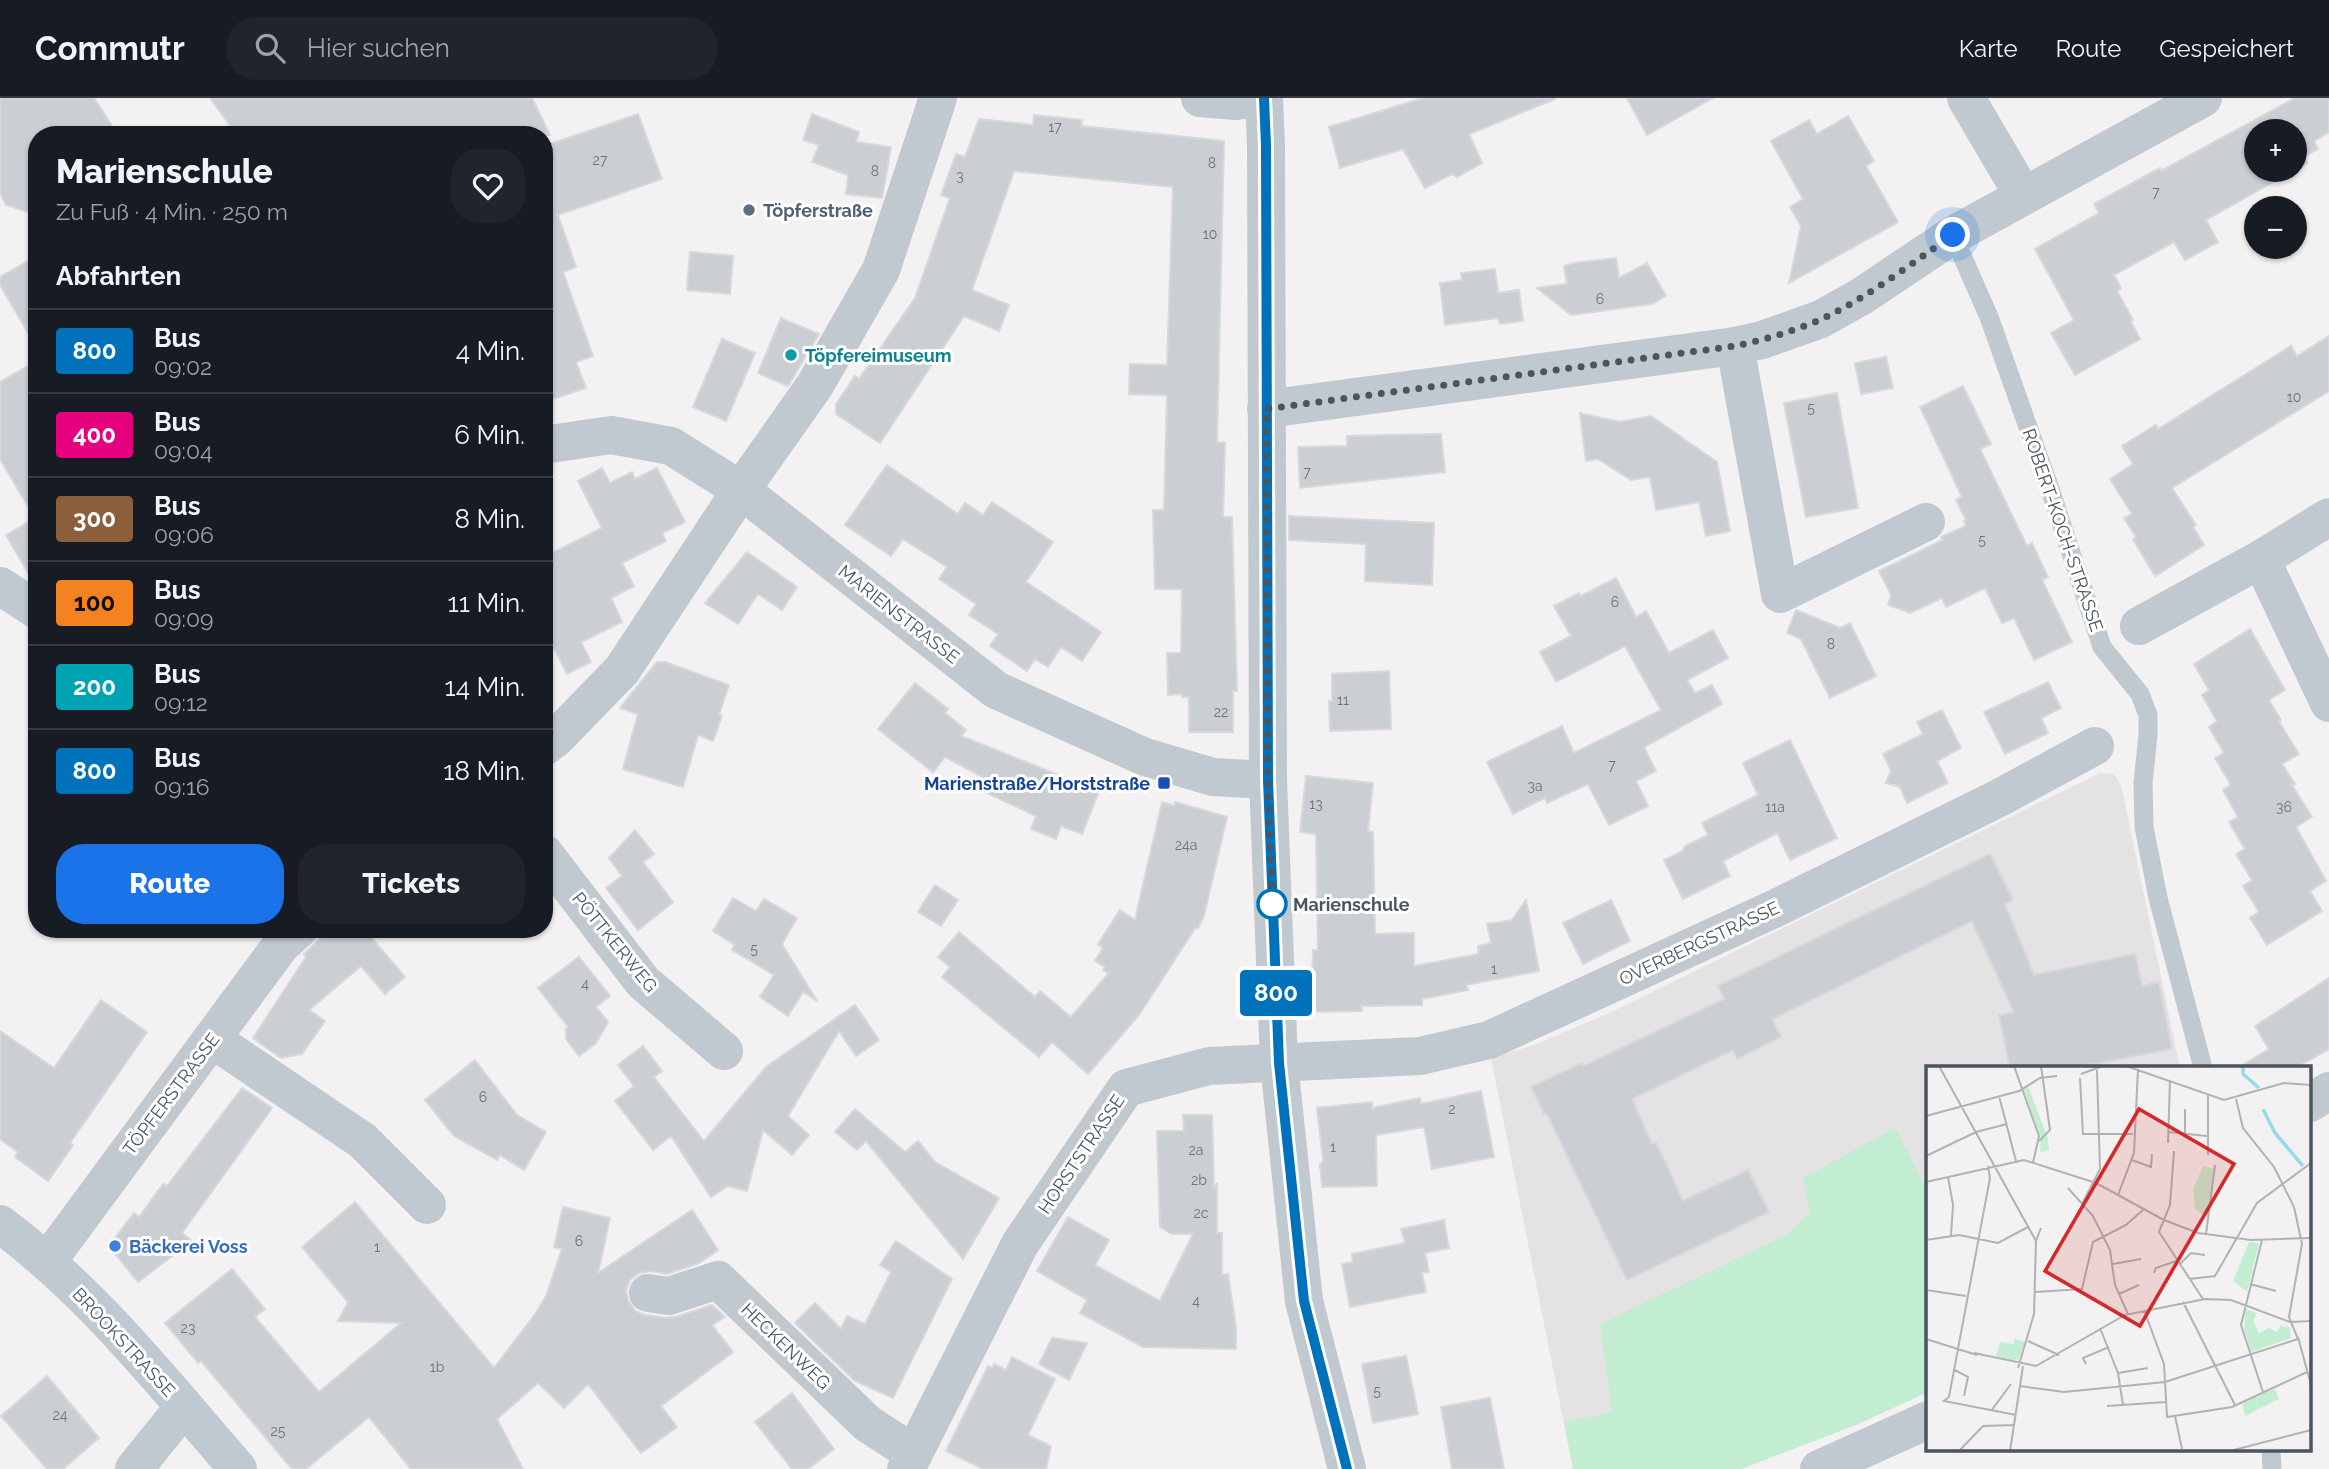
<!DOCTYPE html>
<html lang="de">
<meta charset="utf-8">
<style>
body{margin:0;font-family:Raleway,sans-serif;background:#20242c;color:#f1f3f6;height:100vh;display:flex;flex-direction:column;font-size:26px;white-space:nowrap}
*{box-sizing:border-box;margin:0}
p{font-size:23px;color:#9ea1a6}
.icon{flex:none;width:38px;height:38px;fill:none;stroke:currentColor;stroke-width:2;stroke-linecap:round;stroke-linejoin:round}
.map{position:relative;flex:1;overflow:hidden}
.side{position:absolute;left:28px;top:28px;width:525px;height:812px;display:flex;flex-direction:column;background:#171b24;border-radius:28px;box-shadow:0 2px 5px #0004}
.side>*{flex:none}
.badge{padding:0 14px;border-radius:5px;font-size:24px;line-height:46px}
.buttons{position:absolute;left:2244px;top:21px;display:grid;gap:14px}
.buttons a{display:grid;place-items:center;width:63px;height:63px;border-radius:50%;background:#171b24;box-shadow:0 2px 5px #0004;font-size:35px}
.you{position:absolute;width:35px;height:35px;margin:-18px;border:5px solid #fff;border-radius:50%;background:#1a73e8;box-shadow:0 0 0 10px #1a73e833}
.map>.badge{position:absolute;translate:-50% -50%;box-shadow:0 0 0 4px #fff}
h2{padding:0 28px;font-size:26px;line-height:63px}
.round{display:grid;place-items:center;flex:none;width:74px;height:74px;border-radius:28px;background:#20242c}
.head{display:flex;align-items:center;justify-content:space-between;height:119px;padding:0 28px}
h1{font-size:33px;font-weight:800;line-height:52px}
.primary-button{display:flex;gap:14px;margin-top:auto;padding:14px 28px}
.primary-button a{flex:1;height:80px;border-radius:28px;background:#1a73e8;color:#fff;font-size:28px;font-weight:800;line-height:80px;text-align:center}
.primary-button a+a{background:#20242c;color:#f1f3f6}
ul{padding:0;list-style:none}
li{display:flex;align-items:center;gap:21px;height:84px;padding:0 28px;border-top:2px solid #363941}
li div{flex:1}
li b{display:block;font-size:26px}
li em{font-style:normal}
li .badge{min-width:77px;font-weight:700;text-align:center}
header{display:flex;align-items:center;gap:42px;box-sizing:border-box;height:98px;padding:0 35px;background:#171b24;border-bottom:2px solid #363941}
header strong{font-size:33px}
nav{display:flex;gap:38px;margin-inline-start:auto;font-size:24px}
.search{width:490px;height:63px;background:#20242c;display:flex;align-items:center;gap:18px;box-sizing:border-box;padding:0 24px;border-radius:28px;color:#9ea1a6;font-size:26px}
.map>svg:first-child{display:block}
.education{fill:#e4e2e3}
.green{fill:#c3edd0}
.building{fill:#cbcfd3;stroke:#d6d8dc;stroke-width:2;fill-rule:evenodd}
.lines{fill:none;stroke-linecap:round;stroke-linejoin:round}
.service{stroke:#c0c9cf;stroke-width:19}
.minor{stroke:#c0c9cf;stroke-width:38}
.secondary{stroke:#bec9d1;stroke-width:38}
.line-casing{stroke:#fff;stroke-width:16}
.line{stroke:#0072bc;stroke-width:10}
.walk{stroke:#4a565d;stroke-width:7;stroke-dasharray:0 12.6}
.service-dot{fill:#5c6f8a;stroke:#fff;stroke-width:2.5}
.culture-dot{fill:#0f9aa8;stroke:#fff;stroke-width:2.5}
.transit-dot{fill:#1a4fb4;stroke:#fff;stroke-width:2.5}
.stop-dot{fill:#fff;stroke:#0072bc;stroke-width:3.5}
.shop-dot{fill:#3f7fe0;stroke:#fff;stroke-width:2.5}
.labels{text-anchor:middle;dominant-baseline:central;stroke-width:6;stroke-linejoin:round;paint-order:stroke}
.number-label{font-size:14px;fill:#6a747a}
.service-label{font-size:18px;font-weight:bold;fill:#4e5e75;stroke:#fff;text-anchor:start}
.culture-label{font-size:18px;font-weight:bold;fill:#0d838f;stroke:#fff;text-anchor:start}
.street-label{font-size:18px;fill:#4a565d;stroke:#fff}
.transit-label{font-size:18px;font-weight:bold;fill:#164399;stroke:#fff;text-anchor:end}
.stop-label{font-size:18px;font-weight:bold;fill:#4a565d;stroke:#fff;text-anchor:start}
.shop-label{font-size:18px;font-weight:bold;fill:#366cbe;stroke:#fff;text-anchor:start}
.inset-river{fill:none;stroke:#94dce7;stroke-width:3.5}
.inset-road{fill:none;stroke:#afb3b6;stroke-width:2}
.view{fill:#d62828;fill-opacity:0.15;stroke:#d62828;stroke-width:3.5}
.inset-edge{fill:none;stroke:#4a565d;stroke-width:3.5}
</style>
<header>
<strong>Commutr</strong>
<div class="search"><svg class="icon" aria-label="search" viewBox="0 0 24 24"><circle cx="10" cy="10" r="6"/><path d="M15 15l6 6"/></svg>Hier suchen</div>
<nav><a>Karte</a><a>Route</a><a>Gespeichert</a></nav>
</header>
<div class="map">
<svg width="2329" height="1371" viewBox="0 0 2329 1371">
<rect width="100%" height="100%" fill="#f3f1f1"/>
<polygon class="education" points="2100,675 2114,676 2121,687 2180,970 1928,970 1928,1294 1858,1326 1741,1371 1573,1371 1491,960 1534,947 1607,916"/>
<polygon class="green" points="1895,1030 1928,1094 1928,1294 1858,1326 1741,1371 1573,1371 1564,1324 1612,1314 1600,1226 1788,1136 1810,1114 1803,1080"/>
<g class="building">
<polygon points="0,0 94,0 118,37 37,37 37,117 6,107 0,95"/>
<polygon points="210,0 532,0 550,37 237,37"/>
<polygon points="1423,0 1555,0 1555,1 1469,36 1482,65 1457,79 1452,76 1425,90 1403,51 1340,70 1329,29"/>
<polygon points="1627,0 1713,0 1647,37"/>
<path d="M2295,0H2329V34L2314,43L2318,51L2304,58L2307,65L2206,122L2218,144L2185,162L2174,144L2114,177L2121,190L2117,193L2133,222L2131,224L2140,241L2075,277L2051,235L2074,222L2035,151L2099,115L2094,106L2160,70L2161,73ZM2256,33H2294V72H2256Z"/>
<polygon points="638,16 662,81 558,117 576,169 563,174 593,258 576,264 586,290 544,304 544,48"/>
<polygon points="812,16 859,34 856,44 891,49 882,100 846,96 848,77 812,64 819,47 803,42"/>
<polygon points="1034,17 1082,22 1081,28 1224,43 1217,344 1225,345 1223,419 1232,419 1237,593 1233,593 1233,634 1189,634 1189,599 1182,599 1182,596 1168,597 1167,555 1181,555 1182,491 1155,491 1153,412 1164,412 1167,297 1129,296 1130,266 1167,267 1173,89 1014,73 972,192 1009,207 999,233 964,218 880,345 836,316 836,306 855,278 859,281 915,200 950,100 941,97 956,56 965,59 979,21 1033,27"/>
<polygon points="1848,18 1874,63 1866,68 1898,124 1789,185 1801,128 1790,109 1803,101 1771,43 1809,22 1817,36"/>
<polygon points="690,154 733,158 730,196 687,192"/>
<polygon points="37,158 37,250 0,187 0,179"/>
<polygon points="1616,160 1619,180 1647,165 1666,198 1652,206 1571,217 1537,190 1567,186 1564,168 1574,165"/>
<polygon points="1495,171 1498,195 1519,192 1523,223 1500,226 1498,220 1445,227 1440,185 1462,182 1461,175"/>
<polygon points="781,220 819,236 788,288 758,275"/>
<polygon points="2329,238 2329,293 2172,390 2196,427 2193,429 2204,447 2155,478 2133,441 2136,439 2124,420 2132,416 2110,381 2133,366 2122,348 2156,327 2158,331 2291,248 2297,258"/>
<polygon points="722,241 755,255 726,323 693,309"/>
<polygon points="1886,259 1893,290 1861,296 1855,265"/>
<polygon points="37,263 37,486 33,483 6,437 35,420 0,361 0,284"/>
<polygon points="1963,288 1991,346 1980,351 2027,448 2032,445 2048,479 2042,482 2072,544 2034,562 2014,520 2002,525 1985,490 1946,509 1942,500 1910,515 1888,507 1891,497 1879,473 1943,442 1941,439 1966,428 1964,423 1966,422 1956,402 1962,399 1920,309"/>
<polygon points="1837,295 1858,410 1806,419 1784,305"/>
<polygon points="1580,315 1620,324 1651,318 1717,364 1730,433 1706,438 1699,404 1656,412 1650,379 1631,382 1598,361 1586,363"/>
<polygon points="1441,336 1445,374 1300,390 1298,349 1347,348 1347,338"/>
<polygon points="887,367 958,416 965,405 983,417 992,404 1053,444 1026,484 1101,534 1082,563 1061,549 1048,569 1035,561 1027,573 990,548 998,536 969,517 976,506 939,481 947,469 903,441 891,458 845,427"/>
<polygon points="602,370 610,385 632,374 635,381 657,370 685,424 662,435 666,443 622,465 634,488 611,500 622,524 581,544 591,564 567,576 544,530 544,459 602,430 578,383"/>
<polygon points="1289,418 1434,425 1432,487 1365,483 1366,446 1289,442"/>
<polygon points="747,454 797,489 782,512 758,496 738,526 705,505"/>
<polygon points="1616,480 1636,519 1646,513 1669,555 1713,532 1728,560 1687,582 1695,595 1712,587 1722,606 1644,649 1656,673 1636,683 1648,708 1609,727 1588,686 1547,705 1545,700 1513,716 1487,664 1562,628 1574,655 1661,612 1625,548 1556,584 1540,554 1571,538 1554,508 1579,495 1581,498"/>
<polygon points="1796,512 1840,530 1850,525 1876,578 1830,600 1801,541 1787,535"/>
<polygon points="2250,531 2285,592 2269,602 2281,622 2279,624 2299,656 2282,666 2295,686 2292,687 2312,719 2296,729 2326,783 2310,793 2322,813 2267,847 2250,820 2259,814 2243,788 2252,782 2236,756 2245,751 2229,724 2238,719 2223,692 2231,687 2215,660 2224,655 2209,629 2217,623 2202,597 2209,592 2194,566"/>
<polygon points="657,564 665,564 729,587 719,616 722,618 713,643 698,637 683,689 623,671 638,616 620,610"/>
<polygon points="1389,573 1391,631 1330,633 1329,603 1332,603 1332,576"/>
<polygon points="2048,584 2061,610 2041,620 2048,635 2005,656 1984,614"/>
<polygon points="915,585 948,611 945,615 966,632 961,638 1071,682 1070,684 1098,696 1082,736 1061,728 1056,741 1031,731 1036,718 983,693 988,682 945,659 933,674 878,631"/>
<polygon points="1942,612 1961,650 1937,663 1948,685 1907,705 1900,689 1886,685 1891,672 1883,656 1923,636 1917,624"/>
<polygon points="1790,642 1837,740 1790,762 1777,735 1723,763 1730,778 1683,801 1664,762 1683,753 1685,748 1708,737 1702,725 1758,697 1743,665"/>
<polygon points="1306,678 1373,685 1368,733 1373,734 1375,836 1414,835 1414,868 1479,856 1478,848 1491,845 1487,826 1512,822 1526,802 1539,873 1466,887 1468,892 1422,901 1422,907 1361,908 1362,913 1311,914 1313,852 1318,852 1316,736 1300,734"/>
<polygon points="1162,704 1174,708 1175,704 1227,719 1204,818 1198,830 1196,829 1139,917 1088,976 1052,944 1039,959 942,879 950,869 938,859 959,834 1035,899 1040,893 1071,919 1109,875 1103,872 1105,869 1095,863 1103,850 1098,846 1120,812 1135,822"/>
<polygon points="635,732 654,756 643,764 673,804 638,832 606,790 622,778 609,760"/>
<polygon points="1990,756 2013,802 2005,806 2034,877 2135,856 2142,888 2159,884 2172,951 2072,970 2010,970 1999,917 2014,914 1972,823 1772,921 1781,939 1737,961 1733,952 1632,1001 1652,1046 1656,1044 1683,1103 1748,1072 1769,1114 1627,1182 1547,1016 1544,1016 1531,989 1582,965 1584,968 1724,901 1718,888"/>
<polygon points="935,787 958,802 941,828 918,814"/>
<polygon points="733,800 756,813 764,801 797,820 782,846 817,903 803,894 788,918 760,899 774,877 732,852 735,847 713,833"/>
<polygon points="1611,802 1630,843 1583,866 1563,825"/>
<polygon points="330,831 364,831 405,879 385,896 361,868 309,912 325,923 302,956 281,960 253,940 306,859 304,856"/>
<polygon points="579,859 610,898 596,909 608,924 596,945 579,958 566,941 566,931 568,929 538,890"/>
<polygon points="2329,880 2329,951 2295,970 2238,970 2269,951 2255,928"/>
<polygon points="101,902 147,934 70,1045 73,1047 48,1083 15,1059 18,1054 0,1041 0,933 54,970"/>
<polygon points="855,907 879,942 856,958 839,933 788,1018 809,1037 792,1057 763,1032 747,1093 728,1088 711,1099 671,1038 653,1052 615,1003 634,988 618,967 643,948 662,973 654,979 704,1043 766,969"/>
<polygon points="475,962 517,1017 546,1034 524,1072 500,1057 497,1062 454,1038 425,1002"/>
<polygon points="242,990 272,1010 182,1135 192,1143 138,1184 109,1148 134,1115 139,1119 163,1086 167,1088"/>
<polygon points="1481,993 1494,1059 1432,1071 1424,1029 1376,1037 1377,1088 1322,1089 1320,1066 1323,1063 1317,1010 1372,1004 1372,1010 1420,1000 1421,1006"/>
<polygon points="855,1011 905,1054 918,1043 935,1064 999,1100 963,1161 866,1043 857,1052 835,1034"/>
<polygon points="1183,1017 1212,1017 1214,1091 1217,1085 1217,1135 1222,1135 1222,1177 1228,1176 1236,1229 1236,1251 1143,1249 1080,1215 1087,1202 1037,1173 1068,1119 1109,1142 1095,1167 1160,1203 1193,1136 1172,1136 1160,1129 1157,1033 1184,1033"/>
<polygon points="355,1104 494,1270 536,1215 546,1198 562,1151 554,1149 563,1109 610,1120 598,1175 692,1112 718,1152 699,1165 667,1176 651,1173 639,1175 630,1182 626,1193 628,1202 635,1213 645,1217 666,1220 676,1219 712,1207 725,1219 712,1227 733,1254 661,1308 677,1329 641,1355 588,1286 564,1310 538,1285 497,1321 523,1371 411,1371 369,1319 306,1371 292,1371 201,1263 198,1265 165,1225 232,1171 265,1211 255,1219 319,1294 401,1225 338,1223 348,1204 302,1149"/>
<polygon points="1444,1122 1449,1150 1425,1155 1429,1174 1422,1175 1426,1194 1350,1209 1342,1166 1353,1164 1352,1156 1405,1145 1401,1131"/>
<polygon points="896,1143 952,1181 893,1300 855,1283 795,1225 815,1205 841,1231 847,1218 865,1226 891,1174 880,1167"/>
<polygon points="1052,1240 1087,1245 1069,1282 1039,1266"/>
<polygon points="1406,1258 1418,1316 1373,1325 1362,1266"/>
<polygon points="1012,1259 1055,1281 1028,1337 1051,1348 1046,1371 983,1371 946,1353 988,1268 992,1270 994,1266 1006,1272"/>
<polygon points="47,1278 99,1340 63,1371 47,1371 1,1318"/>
<polygon points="792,1295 834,1351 808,1371 792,1371 755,1324"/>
<polygon points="1490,1300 1504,1371 1452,1371 1441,1309"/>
</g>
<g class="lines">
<g class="service">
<polyline points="1953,137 1989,219 2050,391 2102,549 2140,596 2148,617 2148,637 2143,685 2144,729 2158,800 2203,970"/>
<polyline points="2271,1352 2272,1371"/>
</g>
<g class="minor">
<polyline points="1200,0 1236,3 1254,0"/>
<polyline points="1264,0 1266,47 1268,682 1279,965 1304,1203 1347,1371"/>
<polyline points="1966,0 2023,97"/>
<polyline points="1735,248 1780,496 1926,424"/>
<polyline points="1266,311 1735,248 1762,242 1821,221 1862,198 1953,137 2203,0"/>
<polyline points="544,347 611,337 671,348 741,392 996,592 1145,659 1213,679 1268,682"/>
<polyline points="2261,461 2329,605"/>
<polyline points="0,488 37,512"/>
<polyline points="2139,528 2261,461 2329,419"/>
<polyline points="544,649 556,640 622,572 741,392 815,287 881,172 938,0"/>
<polyline points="544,755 643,884 724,953"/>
<polyline points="212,941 363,1043 427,1107"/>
<polyline points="2310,1005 2329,993"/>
<polyline points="47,1164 281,847 299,831"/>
<polyline points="648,1195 669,1198 718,1182 868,1326 913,1355"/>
<polyline points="134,1371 184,1309"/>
<polyline points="906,1371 1020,1146 1126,990 1209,968 1420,958 1489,942 1776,810 1999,700 2095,648"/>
<polyline points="1819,1371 1928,1322"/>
</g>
<path class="secondary" d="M0,1126C92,1194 164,1286 238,1371"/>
</g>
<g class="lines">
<defs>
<polyline id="line" points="1264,0 1266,47 1268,682 1279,965 1304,1203 1347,1371"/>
</defs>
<use href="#line" class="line-casing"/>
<use href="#line" class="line"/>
<path class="walk" d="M1272,806V809L1268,682L1266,311L1735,248C1764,242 1794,233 1822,221C1868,199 1911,166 1953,137"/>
</g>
<circle class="service-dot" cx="749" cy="112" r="7"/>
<circle class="culture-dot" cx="791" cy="257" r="7"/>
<rect class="transit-dot" x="1157" y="678" width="14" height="14" rx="3.5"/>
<circle class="stop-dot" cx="1272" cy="806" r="14"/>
<circle class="shop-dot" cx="115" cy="1148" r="7"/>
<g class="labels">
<g class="number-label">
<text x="1055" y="29">17</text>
<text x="600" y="62">27</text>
<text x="1212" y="65">8</text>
<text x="875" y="73">8</text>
<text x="960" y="78">3</text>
<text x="2156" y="94">7</text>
<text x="1210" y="136">10</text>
<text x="1600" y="201">6</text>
<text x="2294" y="299">10</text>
<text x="1811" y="310">5</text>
<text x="1307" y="374">7</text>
<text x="1982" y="442">5</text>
<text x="1615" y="504">6</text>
<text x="1831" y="546">8</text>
<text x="1343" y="602">11</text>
<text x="1221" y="614">22</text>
<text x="1612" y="667">7</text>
<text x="1535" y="688">3a</text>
<text x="1316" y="706">13</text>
<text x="1775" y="709">11a</text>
<text x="2284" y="709">36</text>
<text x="1186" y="747">24a</text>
<text x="754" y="851">5</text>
<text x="1494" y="871">1</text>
<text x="585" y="886">4</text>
<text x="483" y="999">6</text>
<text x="1452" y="1011">2</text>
<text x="1333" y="1049">1</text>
<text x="1196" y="1052">2a</text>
<text x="1199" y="1082">2b</text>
<text x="1201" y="1115">2c</text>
<text x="579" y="1143">6</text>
<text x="377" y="1149">1</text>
<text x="1196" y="1203">4</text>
<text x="188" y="1230">23</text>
<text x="437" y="1269">1b</text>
<text x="1377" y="1293">5</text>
<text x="60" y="1317">24</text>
<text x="278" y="1333">25</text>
</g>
<g class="service-label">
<text x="763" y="112">Töpferstraße</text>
</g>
<g class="culture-label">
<text x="805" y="257">Töpfereimuseum</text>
</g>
<g class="street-label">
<text transform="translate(2063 432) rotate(71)">ROBERT-KOCH-STRASSE</text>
<text transform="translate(899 516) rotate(38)">MARIENSTRASSE</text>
<text transform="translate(615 844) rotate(51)">PÖTTKERWEG</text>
<text transform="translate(1699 845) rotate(-25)">OVERBERGSTRASSE</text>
<text transform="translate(171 996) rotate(-53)">TÖPFERSTRASSE</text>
<text transform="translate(1081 1056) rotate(-56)">HORSTSTRASSE</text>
<text transform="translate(124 1244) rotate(47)">BROOKSTRASSE</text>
<text transform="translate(786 1248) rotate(44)">HECKENWEG</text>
</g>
<g class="transit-label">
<text x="1150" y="685">Marienstraße/Horststraße</text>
</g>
<g class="stop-label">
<text x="1293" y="806">Marienschule</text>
</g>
<g class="shop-label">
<text x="129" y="1148">Bäckerei Voss</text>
</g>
</g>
<g transform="translate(1926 968)">
<rect width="385" height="385" fill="#f3f1f1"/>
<path d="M102,20L122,73L123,84L114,86L115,73L98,23ZM277,100L287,103L282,152L269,143L267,123ZM323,176L333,177L321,226L307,215ZM320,243L331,247L327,254L333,267L343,262L351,266L355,259L362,262L359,258L364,262L365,272L325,286L318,262ZM89,273L99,276L93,292L89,295L70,290L74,276L87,278ZM349,323L353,333L319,350L316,336Z" fill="#c3edd0"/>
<path class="inset-river" d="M317,0V8L333,22M337,43L349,67L377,100"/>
<path class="inset-road" d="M13,0L110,175M88,0L113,70L107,97M200,0L298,34L358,17L385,19M155,8L177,0M154,12L157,68H207M282,29V89M73,30L90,95M310,33L317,62L348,101L368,141L376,178L363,251L372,273M259,43V68M0,50L93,25L114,12L131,10M242,66L281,70M113,75L124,64L115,0M242,77L244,14M248,85L244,139L233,166L277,233M0,90L50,66L81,58M206,94L225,101L226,88M62,100L64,112L23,331L18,335L90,349M22,111L27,139L25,170M0,116L98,94L170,117L238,154L272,167L325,174L385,172M142,122L167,150L184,184L189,219L202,248M192,129L208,87L212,3M156,138L174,103L171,4M280,168L289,99M0,174L33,169L72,177L102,161M336,174L315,259L337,326M187,198L215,193M253,199L265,187L279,189M228,207L230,202L250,195M263,213L289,210L331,137L385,97M324,218L350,225M0,224L40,230M109,226L156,223L167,176L200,159L217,144M193,228L213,219M257,236L309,339M218,244L238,298L241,351L306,341L381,306M174,262L192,307L197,339M372,271L385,319M0,273L51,289M102,275L133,289M48,287L110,300L199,249L279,233L305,234L364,256L385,255M160,298L157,292L183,281M92,302L108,248L110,175L115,162M27,303L42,311L38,330M192,307L222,302M94,320L138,326L239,316L372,273M181,340L240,336M65,345L85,318M249,350L256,383M33,385L57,360L88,359M84,385L97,300M304,385L385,364"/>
<path class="view" d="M213,43L308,98L214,260L119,205Z"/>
<rect width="385" height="385" class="inset-edge"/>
</g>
</svg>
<div class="buttons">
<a>+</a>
<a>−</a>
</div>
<div class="you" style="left:1953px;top:137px"></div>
<b class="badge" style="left:1276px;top:895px;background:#0072bc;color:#fff">800</b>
<section class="side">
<div class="head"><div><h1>Marienschule</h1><p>Zu Fuß · 4 Min. · 250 m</p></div><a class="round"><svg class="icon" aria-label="heart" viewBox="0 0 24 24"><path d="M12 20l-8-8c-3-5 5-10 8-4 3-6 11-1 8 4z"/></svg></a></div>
<h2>Abfahrten</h2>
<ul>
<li><span class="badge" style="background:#0072bc;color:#fff">800</span><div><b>Bus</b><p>09:02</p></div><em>4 Min.</em></li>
<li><span class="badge" style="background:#e6007e;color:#fff">400</span><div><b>Bus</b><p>09:04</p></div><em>6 Min.</em></li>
<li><span class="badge" style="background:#8b5e3c;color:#fff">300</span><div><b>Bus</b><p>09:06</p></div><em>8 Min.</em></li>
<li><span class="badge" style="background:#f58220;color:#111">100</span><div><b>Bus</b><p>09:09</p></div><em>11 Min.</em></li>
<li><span class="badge" style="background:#00a3b4;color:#fff">200</span><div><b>Bus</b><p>09:12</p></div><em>14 Min.</em></li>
<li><span class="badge" style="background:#0072bc;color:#fff">800</span><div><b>Bus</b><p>09:16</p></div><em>18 Min.</em></li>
</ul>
<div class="primary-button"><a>Route</a><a>Tickets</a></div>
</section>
</div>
